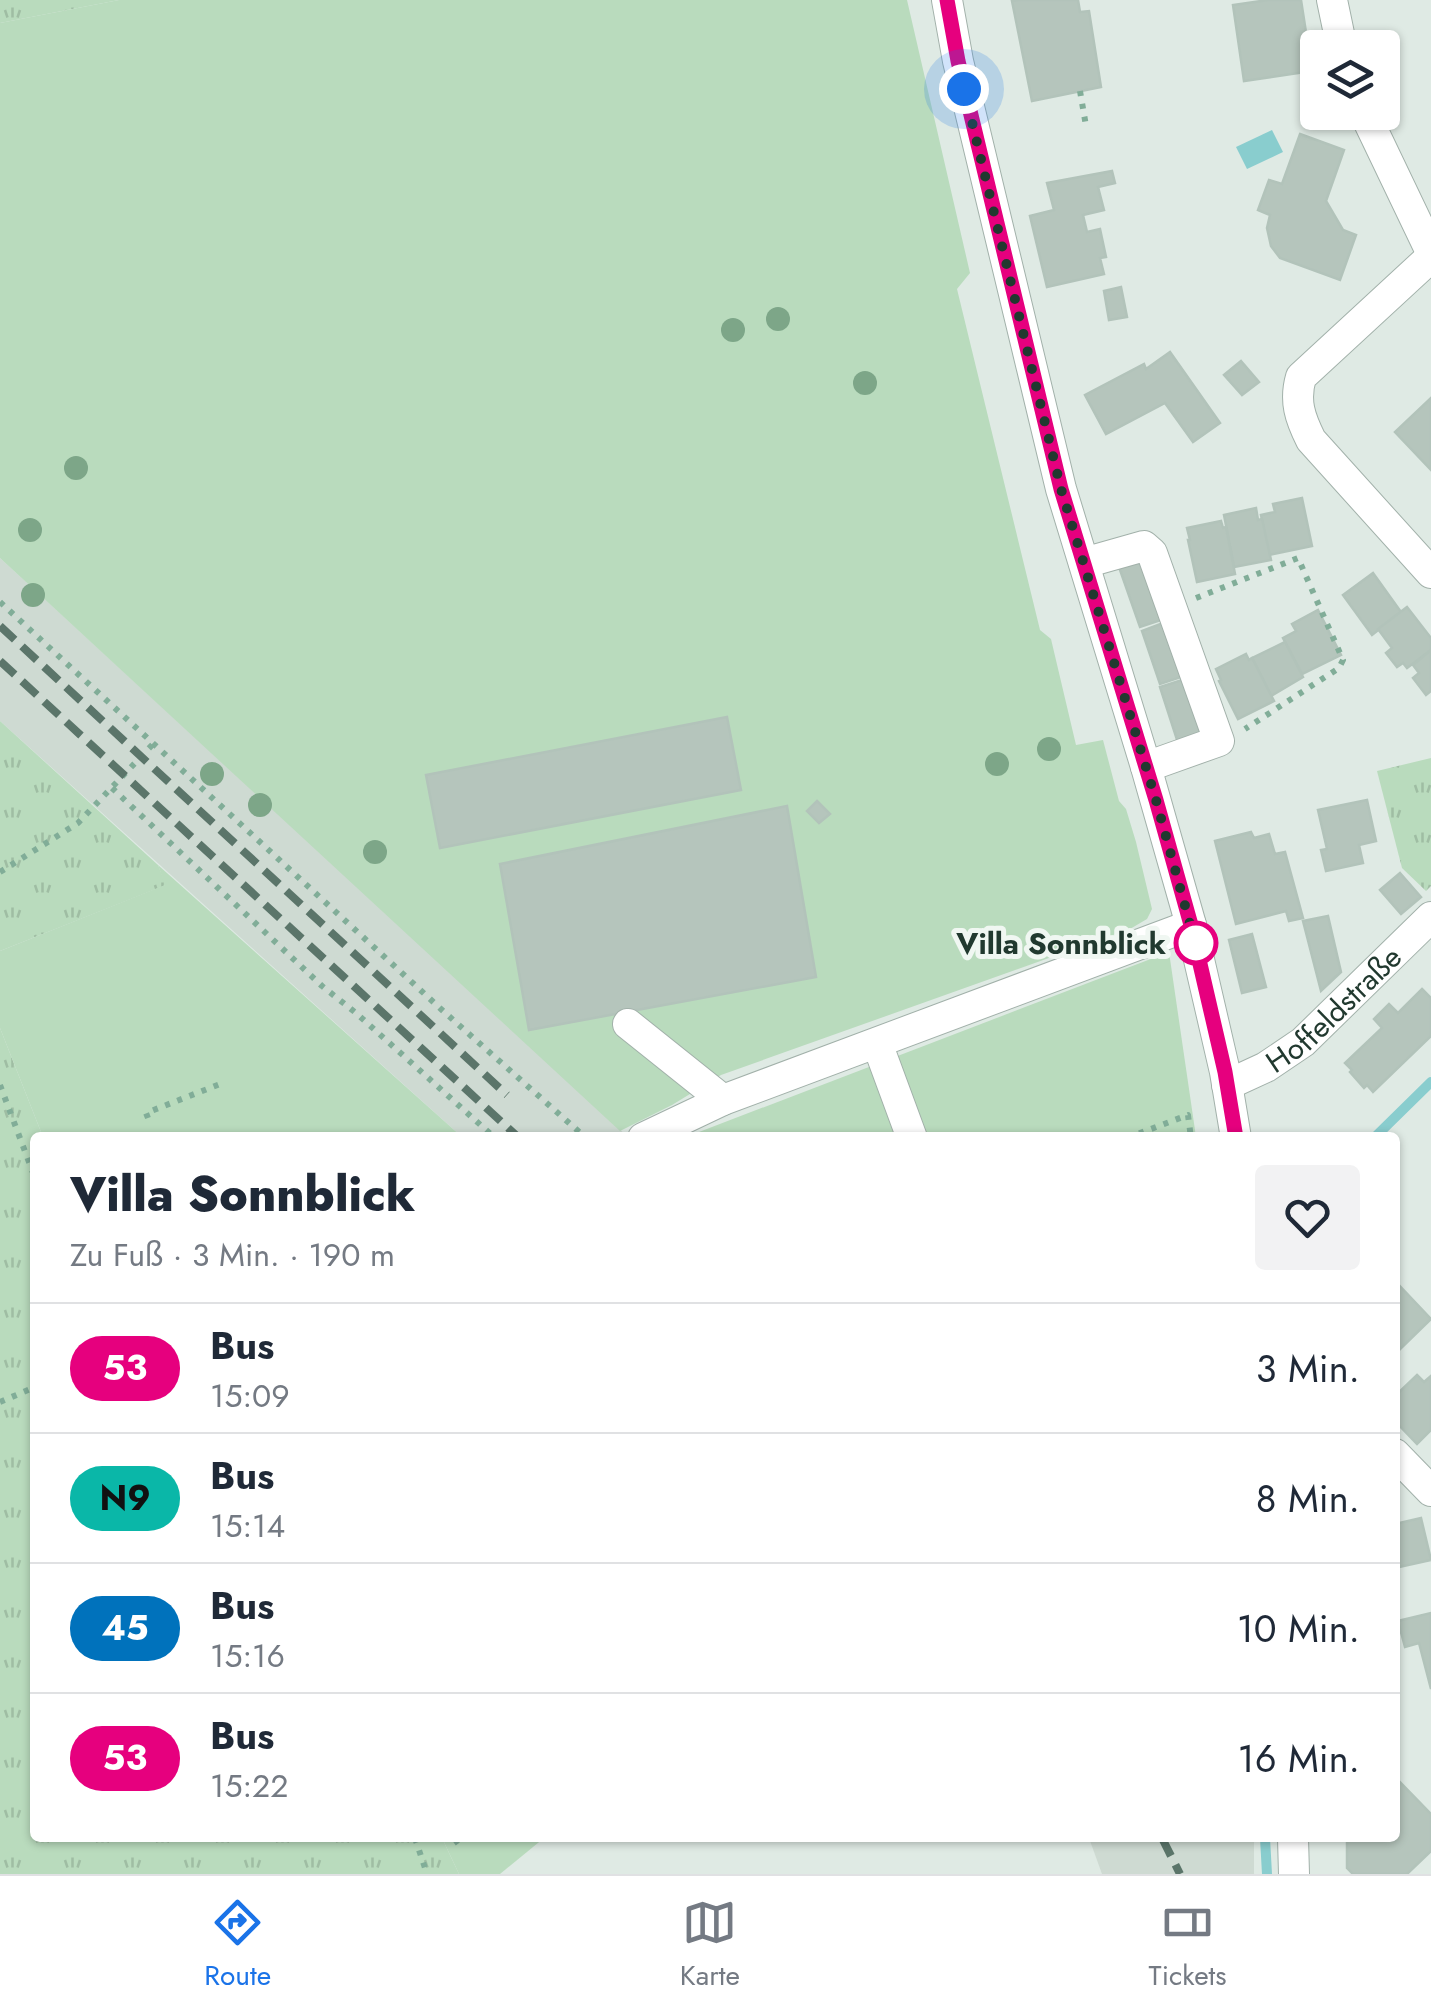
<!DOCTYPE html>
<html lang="de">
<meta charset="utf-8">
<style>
body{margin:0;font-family:Jost,sans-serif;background:#f2f2f3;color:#1f2937;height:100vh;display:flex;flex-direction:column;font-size:38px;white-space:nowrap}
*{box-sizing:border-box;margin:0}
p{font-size:32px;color:#747a83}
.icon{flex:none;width:55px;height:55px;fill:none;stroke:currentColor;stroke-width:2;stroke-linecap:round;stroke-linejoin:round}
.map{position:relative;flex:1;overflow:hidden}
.details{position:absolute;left:30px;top:1132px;width:1370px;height:710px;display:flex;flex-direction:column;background:#fff;border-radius:10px;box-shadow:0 2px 8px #0004}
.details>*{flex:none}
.badge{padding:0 20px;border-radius:32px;font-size:35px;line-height:65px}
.buttons{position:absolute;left:1300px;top:30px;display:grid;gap:20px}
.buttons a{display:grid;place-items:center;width:100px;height:100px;border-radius:10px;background:#fff;box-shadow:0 2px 8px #0004;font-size:50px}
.you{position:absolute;width:50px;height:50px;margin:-25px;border:8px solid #fff;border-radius:50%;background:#1a73e8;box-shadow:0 0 0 15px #1a73e833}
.map>.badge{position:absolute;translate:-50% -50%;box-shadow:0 0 0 5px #fff}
.round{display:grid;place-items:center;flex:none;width:105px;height:105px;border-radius:10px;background:#f2f2f3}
.summary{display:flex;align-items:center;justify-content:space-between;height:170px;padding:0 40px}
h1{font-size:48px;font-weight:800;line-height:75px}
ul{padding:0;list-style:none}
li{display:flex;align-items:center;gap:30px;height:130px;padding:0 40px;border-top:2px solid #e0e1e3}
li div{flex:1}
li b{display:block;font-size:38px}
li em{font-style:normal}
li .badge{min-width:110px;font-weight:700;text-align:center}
.menu{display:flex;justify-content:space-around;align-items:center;height:140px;border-top:2px solid #e0e1e3;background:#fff;font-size:28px;color:#747a83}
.menu a{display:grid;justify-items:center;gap:5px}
.menu .selected{color:#1a73e8}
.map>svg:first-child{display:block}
.built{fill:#cedad2}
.grass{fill:url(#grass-tufts)}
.garden{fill:#b9dbbd}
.water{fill:#89cdce}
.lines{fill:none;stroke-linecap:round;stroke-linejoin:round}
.stream{stroke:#89cdce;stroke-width:10}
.building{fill:#b5c5bc;stroke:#b2c3ba;stroke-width:2.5}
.minor-casing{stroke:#a2b1aa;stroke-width:32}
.path{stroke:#81ad98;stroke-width:6;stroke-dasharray:5 8;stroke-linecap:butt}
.minor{stroke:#fff;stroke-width:30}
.rail{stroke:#5b756a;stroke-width:8;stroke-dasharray:20 10;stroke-linecap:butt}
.tree{fill:#7da688}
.line-casing{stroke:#fff;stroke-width:22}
.line{stroke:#e6007e;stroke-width:15}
.walk{stroke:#21392f;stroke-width:10;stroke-dasharray:0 18}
.stop-dot{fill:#fff;stroke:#e6007e;stroke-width:5}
.labels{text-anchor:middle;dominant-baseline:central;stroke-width:10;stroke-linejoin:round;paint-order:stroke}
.stop-label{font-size:30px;font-weight:bold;fill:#21392f;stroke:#f0f7f2;text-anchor:end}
.street-label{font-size:30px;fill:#21392f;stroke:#f0f7f2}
</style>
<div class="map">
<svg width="1431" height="1874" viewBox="0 0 1431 1874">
<defs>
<pattern id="grass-tufts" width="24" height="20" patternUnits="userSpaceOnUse" patternTransform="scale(2.5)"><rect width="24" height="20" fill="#b9dbbd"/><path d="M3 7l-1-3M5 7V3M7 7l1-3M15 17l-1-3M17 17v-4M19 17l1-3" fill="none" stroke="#9fbda3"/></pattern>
</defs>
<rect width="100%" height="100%" fill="#dfeae4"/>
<g class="built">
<polygon points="0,558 363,892 628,1137 462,1137 0,721"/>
<polygon points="1089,1838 1254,1838 1254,1874 1102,1874"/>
</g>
<g class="grass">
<polygon points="0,0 119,0 0,23"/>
<polygon points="0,721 158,865 166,885 0,951"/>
<polygon points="1431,758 1431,886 1426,891 1402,868 1377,771"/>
<polygon points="0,1028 43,1137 35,1138 35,1838 442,1838 459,1874 0,1874"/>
</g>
<g class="garden">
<polygon points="119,0 907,0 970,273 957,289 1040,630 1051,639 1076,745 1103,740 1119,801 1126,809 1136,842 1152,909 1147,919 1130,929 721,1075 672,1105 620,1131 0,558 0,23"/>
<polygon points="158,865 462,1137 43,1137 0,1028 0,951 165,885"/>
<polygon points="1169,952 1196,1137 686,1137"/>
<polygon points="442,1838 544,1838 500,1874 459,1874"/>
</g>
<polygon class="water" points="1272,130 1283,152 1247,169 1236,147"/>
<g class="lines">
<g class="stream">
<polyline points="1374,1138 1431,1082"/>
<polyline points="1265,1838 1267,1874"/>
</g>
</g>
<g class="building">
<polygon points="1018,0 1078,0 1080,12 1089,11 1101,87 1032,101 1012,1"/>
<polygon points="1268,0 1301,0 1312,71 1244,81 1233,5"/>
<polygon points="1300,134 1344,150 1326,201 1343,230 1356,235 1340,280 1280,258 1271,246 1267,228 1270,215 1258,210 1269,180 1282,184"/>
<polygon points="1112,171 1115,183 1098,187 1104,210 1083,215 1087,232 1100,229 1106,257 1100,258 1104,274 1047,287 1030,216 1054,210 1047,183"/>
<polygon points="1121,287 1127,317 1109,320 1104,291"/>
<polygon points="1170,352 1220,423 1193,442 1165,403 1106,434 1085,395 1144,364 1146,369"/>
<polygon points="1241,361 1259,382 1242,395 1224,375"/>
<polygon points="1431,398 1431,470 1395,432"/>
<polygon points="1302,498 1312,546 1269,555 1261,515 1275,512 1273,504"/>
<polygon points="1256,508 1258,520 1262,519 1271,560 1234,567 1224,515"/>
<polygon points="1221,521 1223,528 1226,527 1235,574 1197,582 1188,540 1190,540 1187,528"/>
<polygon points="1143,559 1164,619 1140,627 1119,567"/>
<polygon points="1373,573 1401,612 1372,635 1343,595"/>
<polygon points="1407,607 1431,638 1431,650 1407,668 1403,663 1397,667 1386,653 1392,648 1378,629"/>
<polygon points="1318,610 1341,655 1302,674 1283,638 1296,631 1292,624"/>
<polygon points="1166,622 1184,676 1160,684 1142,631"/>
<polygon points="1285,642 1303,677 1271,696 1252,658"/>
<polygon points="1431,650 1431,691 1426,695 1413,678 1419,673 1413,665"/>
<polygon points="1246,654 1249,660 1252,658 1274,701 1238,719 1219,681 1221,680 1216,669"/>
<polygon points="1185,679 1204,738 1179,746 1160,687"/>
<polygon points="727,717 741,790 440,848 426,775"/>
<polygon points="1367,800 1376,841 1359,845 1363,863 1326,871 1321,850 1327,849 1318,810"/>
<polygon points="817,801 830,814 819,823 807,811"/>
<polygon points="787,806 816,977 529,1030 500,864"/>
<polygon points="1251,832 1254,838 1269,834 1275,854 1285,852 1303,918 1289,921 1286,911 1236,924 1215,841"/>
<polygon points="1400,873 1421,897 1401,914 1380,890"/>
<polygon points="1328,916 1341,972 1321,991 1303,921"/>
<polygon points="1252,934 1266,987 1242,993 1229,940"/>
<polygon points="1422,989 1431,998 1431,1036 1373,1092 1367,1085 1364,1088 1350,1072 1352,1070 1345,1063 1382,1028 1374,1019 1389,1004 1398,1013"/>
<polygon points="1397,1283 1431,1319 1395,1354 1395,1285"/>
<polygon points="1417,1375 1424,1382 1431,1376 1431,1430 1417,1444 1395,1421 1395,1396"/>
<polygon points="1421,1518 1431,1560 1395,1568 1395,1524"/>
<polygon points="1431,1613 1431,1689 1419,1643 1405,1647 1398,1621"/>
<polygon points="1395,1777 1431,1814 1431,1851 1407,1874 1353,1874 1347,1868 1347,1838 1395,1838"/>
</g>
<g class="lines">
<defs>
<g id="minor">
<polyline points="947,0 958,61 1061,489 1146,767 1191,925 1225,1072 1236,1138"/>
<polyline points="1332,0 1342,48"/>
<polyline points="1364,112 1431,252"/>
<path d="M1431,257L1301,377C1294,401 1300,418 1311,440L1431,573"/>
<polyline points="1084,563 1144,546 1152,553 1219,741 1146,767"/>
<polyline points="628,1024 723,1100"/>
<polyline points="877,1043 912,1138"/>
<path id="s1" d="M1227,1085L1266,1067L1303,1042L1431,917"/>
<polyline points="643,1138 723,1100 1191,925"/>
<polyline points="1395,1454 1431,1491"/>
<polyline points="1293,1838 1294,1874"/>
</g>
</defs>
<use href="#minor" class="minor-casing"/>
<g class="path">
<polyline points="1080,91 1086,126"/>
<polyline points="1196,598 1298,558 1343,660 1339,668 1245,729"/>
<polyline points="0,602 442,1010 586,1138"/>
<polyline points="112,788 322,986 356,1013 495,1138"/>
<polyline points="0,872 78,823 154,743"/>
<polyline points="0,1085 35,1178"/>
<polyline points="148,1118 146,1113 220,1084"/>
<polyline points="1127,1138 1188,1115 1191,1138"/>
<polyline points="0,1402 35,1387"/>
<polyline points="415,1838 427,1874"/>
<polyline points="454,1843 461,1838"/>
</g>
<use href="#minor" class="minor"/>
<g class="rail">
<polyline points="0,626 507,1095"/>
<polyline points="0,661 519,1138"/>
<polyline points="1162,1838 1180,1874"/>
</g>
</g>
<g class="tree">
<circle cx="778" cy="319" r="12"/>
<circle cx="733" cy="330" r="12"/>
<circle cx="865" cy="383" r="12"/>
<circle cx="76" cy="468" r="12"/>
<circle cx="30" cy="530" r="12"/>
<circle cx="33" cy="595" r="12"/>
<circle cx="1049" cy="749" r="12"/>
<circle cx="997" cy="764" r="12"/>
<circle cx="212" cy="774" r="12"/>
<circle cx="260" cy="805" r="12"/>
<circle cx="375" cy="852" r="12"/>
</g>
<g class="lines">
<defs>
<polyline id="line" points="947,0 958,61 1061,489 1156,800 1191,925 1225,1072 1236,1138"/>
</defs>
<use href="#line" class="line-casing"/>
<use href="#line" class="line"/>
<polyline class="walk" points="964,89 1061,489 1156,800 1198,953 1196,943"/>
</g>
<circle class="stop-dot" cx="1196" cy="943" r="20"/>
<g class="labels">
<g class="stop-label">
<text x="1166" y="943">Villa Sonnblick</text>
</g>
<g class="street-label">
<text stroke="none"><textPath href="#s1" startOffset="132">Hoffeldstraße</textPath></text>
</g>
</g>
</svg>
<div class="buttons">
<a><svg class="icon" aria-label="layers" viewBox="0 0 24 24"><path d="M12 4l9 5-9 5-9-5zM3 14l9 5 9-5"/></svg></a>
</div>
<div class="you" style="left:964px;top:89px"></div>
<section class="details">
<div class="summary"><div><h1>Villa Sonnblick</h1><p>Zu Fuß · 3 Min. · 190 m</p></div><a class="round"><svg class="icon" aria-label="heart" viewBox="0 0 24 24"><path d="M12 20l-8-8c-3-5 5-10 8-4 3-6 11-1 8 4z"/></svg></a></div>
<ul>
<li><span class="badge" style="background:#e6007e;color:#fff">53</span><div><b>Bus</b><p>15:09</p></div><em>3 Min.</em></li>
<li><span class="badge" style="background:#0ab7a8;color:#111">N9</span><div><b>Bus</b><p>15:14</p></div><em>8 Min.</em></li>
<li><span class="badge" style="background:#0072bc;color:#fff">45</span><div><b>Bus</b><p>15:16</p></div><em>10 Min.</em></li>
<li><span class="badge" style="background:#e6007e;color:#fff">53</span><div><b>Bus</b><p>15:22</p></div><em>16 Min.</em></li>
</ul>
</section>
</div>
<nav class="menu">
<a class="selected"><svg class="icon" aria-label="directions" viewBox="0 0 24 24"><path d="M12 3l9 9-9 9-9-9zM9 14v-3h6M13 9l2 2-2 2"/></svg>Route</a>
<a><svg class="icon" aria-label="map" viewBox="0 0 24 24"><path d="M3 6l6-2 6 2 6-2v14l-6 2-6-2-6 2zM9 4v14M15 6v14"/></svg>Karte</a>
<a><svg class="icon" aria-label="tickets" viewBox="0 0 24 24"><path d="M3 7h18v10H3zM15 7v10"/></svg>Tickets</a>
</nav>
